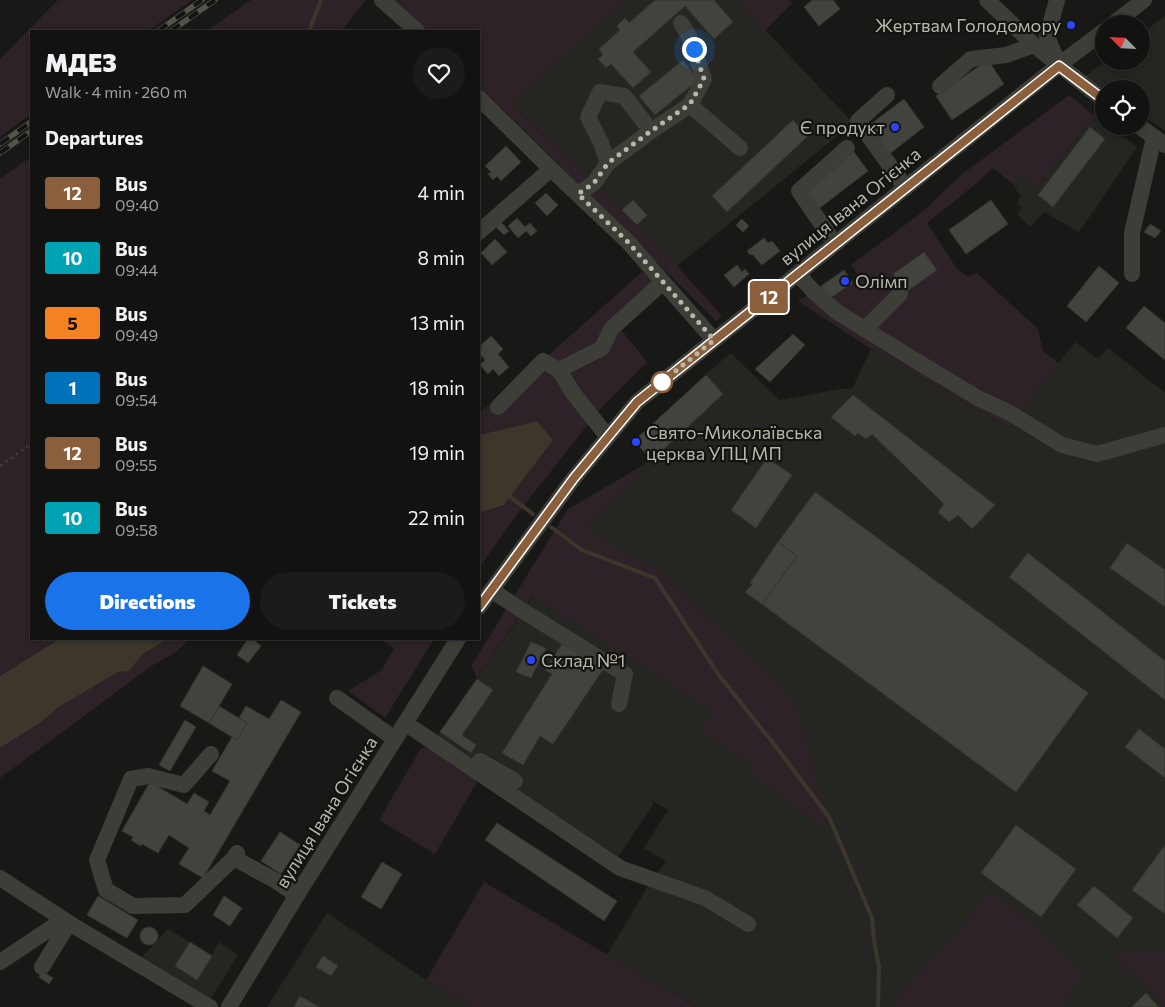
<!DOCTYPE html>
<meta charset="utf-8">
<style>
body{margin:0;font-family:Commissioner,sans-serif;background:#1b1c19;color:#f1f3f6;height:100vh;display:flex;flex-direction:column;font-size:19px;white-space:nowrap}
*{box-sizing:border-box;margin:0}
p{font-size:16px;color:#9c9e9f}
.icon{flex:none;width:28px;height:28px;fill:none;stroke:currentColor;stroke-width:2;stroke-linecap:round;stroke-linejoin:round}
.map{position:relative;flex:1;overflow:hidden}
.side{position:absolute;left:30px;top:30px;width:450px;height:610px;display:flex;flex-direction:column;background:#121310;border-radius:0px;box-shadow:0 2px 8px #0003,0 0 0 1px #313230}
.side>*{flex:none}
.badge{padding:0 10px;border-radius:4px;font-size:18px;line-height:32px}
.needle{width:32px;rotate:294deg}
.tools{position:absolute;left:1095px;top:15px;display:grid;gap:10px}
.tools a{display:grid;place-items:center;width:55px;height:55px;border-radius:50%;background:#121310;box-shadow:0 2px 8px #0003,0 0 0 1px #313230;font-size:25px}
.you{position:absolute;width:25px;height:25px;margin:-12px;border:4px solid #fff;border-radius:50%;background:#1a73e8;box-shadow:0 0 0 8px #1a73e833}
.map>.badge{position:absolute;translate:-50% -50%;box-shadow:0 0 0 2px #fff}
h2{padding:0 15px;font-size:19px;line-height:45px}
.round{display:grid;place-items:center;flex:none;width:52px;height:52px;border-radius:26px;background:#1b1c19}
.overview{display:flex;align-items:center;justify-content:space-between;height:85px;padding:0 15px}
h1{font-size:24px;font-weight:800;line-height:38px}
.primary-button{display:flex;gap:10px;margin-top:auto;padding:10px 15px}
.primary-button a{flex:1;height:58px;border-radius:30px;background:#1a73e8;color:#fff;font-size:20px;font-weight:800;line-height:58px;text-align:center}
.primary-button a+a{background:#1b1c19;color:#f1f3f6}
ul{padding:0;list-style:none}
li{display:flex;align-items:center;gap:15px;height:65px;padding:0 15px}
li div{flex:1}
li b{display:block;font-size:19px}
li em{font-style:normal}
li .badge{min-width:55px;font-weight:700;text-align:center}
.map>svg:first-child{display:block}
.built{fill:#252622}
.green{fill:#2c2228}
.water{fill:#3d372b}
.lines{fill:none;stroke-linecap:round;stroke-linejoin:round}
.stream{stroke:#3d372b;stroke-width:4}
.building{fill:#43433d;stroke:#343530}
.path{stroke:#45443d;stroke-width:2;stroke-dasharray:2.5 4;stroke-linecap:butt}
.minor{stroke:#3d3e37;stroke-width:16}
.rail-casing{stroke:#53534a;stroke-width:5.5}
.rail{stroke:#131411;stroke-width:4;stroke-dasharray:11;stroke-linecap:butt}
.line-casing{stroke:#fff;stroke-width:11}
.line{stroke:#8b5e3c;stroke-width:8}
.walk{stroke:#b9b7a8;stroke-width:5;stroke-dasharray:0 9}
.poi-dot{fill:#2b45fc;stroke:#131411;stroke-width:2}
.stop-dot{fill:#fff;stroke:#8b5e3c;stroke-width:2.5}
.labels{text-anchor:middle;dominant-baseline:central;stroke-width:4.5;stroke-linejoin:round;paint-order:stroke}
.poi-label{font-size:18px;fill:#b9b7a8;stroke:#131411;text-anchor:start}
.street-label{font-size:18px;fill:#b9b7a8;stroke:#131411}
</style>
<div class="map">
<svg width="1165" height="1007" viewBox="0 0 1165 1007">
<rect width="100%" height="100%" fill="#181916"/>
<g class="built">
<polygon points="624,0 737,0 853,123 677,266 622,210 510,103"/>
<polygon points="1165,16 1165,131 1141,114 1141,89 1104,89 1086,76 1105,61 1141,61 1141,34"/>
<polygon points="1097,118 1104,123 1104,126 1109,126 1137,147 1079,232 1044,212 1030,227 1017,214 1021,208 1017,203 1021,196 1018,193 1014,185 1023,174 1036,188 1086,126"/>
<polygon points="1075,342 1098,359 1108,348 1165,393 1165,1007 697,1007 607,955 648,886 666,861 644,848 668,810 653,801 653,805 618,857 436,738 562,555 652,460 634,441 705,375 731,353 779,400 841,389 852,389 871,349 1009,427"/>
<polygon points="327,913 426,980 473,1007 267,1007"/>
<polygon points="168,929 212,955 219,942 238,955 211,998 142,957"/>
</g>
<g class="green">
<polygon points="58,0 192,0 148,31 31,31 31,114 0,137 0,59"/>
<polygon points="251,0 366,0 341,31 207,31"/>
<polygon points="382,0 624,0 511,104 622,210 677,266 722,316 716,321 511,117 479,87 479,31 417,31"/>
<polygon points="737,0 789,0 792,3 765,31"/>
<polygon points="1069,95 1097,118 1086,126 1036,188 1023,174 1014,185 993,168 972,187 927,223 957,269 968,277 977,273 1038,329 1043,351 1059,363 1009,427 871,349 798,301 821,286 830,299 861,279 851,265 921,213 961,175"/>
<polygon points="31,157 31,639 59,639 0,676 0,179"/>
<polygon points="642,272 646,274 656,286 615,322 647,362 601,408 518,513 479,568 479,513 504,505 553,440 537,421 479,435 479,413 534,368"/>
<polygon points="652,460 587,529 658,571 777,682 798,711 829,826 812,819 752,773 750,763 700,729 713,711 533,596 477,678 471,666 568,509"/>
<polygon points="167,639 189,639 176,652 150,667 0,778 0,748 37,725 59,707 118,672 129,671 142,655"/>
<polygon points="380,639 434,639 385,718 348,691 382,670 394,648"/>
<polygon points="425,747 480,777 435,854 379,820 420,750"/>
<polygon points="484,882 691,1004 697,1007 473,1007 426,980"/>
<polygon points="988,892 1033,924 1083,976 1061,1007 889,1007 971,917"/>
<polygon points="1165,951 1165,1007 1143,982 1111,953"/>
</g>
<g class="water">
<polygon points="537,421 553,440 504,505 479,513 479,435"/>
<polygon points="59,639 167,639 142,655 129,671 118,672 59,707 37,725 0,748 0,676"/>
</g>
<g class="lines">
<g class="stream">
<polyline points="309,31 321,0"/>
<polyline points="510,497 533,514"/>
<polyline points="551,527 582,550 655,578 718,674 780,752 829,817 872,918 874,940 879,968 878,1007"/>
</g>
</g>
<g class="building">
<polygon points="655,0 714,0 733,22 714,39 685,6 633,52 651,72 633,88 611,64 606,68 598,59 603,55 599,49 620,30 617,26 625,18 629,23"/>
<polygon points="812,0 833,0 840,9 819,26 804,7"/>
<polygon points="683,60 698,80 655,115 639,96"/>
<polygon points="988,60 1004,84 952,120 936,96"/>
<polygon points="904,99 924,127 888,155 867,127"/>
<polygon points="793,120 808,136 727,212 712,196"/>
<polygon points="1090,127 1105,139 1053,207 1038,195"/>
<polygon points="506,146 521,162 501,181 497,176 493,180 488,174 491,172 485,166"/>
<polygon points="854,152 868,171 817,210 803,191"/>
<polygon points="546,193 558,205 547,216 535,203"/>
<polygon points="633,200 647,215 637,225 622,210"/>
<polygon points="991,200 1008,224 966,254 949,230"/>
<polygon points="517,218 525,227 530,223 537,231 531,236 526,231 518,238 508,226"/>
<polygon points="742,219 749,226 743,232 736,225"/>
<polygon points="501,222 509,231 504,235 496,227"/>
<polygon points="1150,224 1161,231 1155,238 1144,232"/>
<polygon points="764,238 768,243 772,241 780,251 762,265 752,254 750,255 747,251"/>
<polygon points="495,239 507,252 492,265 481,253"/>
<polygon points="924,252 937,270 906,292 893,274"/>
<polygon points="737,265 742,272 745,269 749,274 734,287 724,275"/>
<polygon points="1099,266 1119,283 1086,322 1067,306"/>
<polygon points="844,270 853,283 829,299 821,286"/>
<polygon points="1144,306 1165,323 1165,360 1126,328"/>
<polygon points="793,334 805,345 770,382 755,369"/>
<polygon points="491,336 503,349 498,354 509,367 499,376 493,369 488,374 480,365 485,360 479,353 479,347"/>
<polygon points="706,375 723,394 652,460 634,441"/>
<polygon points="853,395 995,505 972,529 958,515 949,522 938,512 944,504 872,434 866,439 858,433 855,436 831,417"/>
<polygon points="767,458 792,475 756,528 731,510"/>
<polygon points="815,492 1088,693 1016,792 745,592 753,584 750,583"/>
<polygon points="815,492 1088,693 1016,792 762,604 797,556 778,542"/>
<polygon points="778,542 797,556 762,604 745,592 753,584 750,583"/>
<polygon points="1127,543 1165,570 1165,607 1110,568"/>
<polygon points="1028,553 1165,661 1165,700 1009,577"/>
<polygon points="248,639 252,639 261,646 248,663 237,655"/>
<polygon points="531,642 546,648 531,678 516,672"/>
<polygon points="562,644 604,668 553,744 540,736 523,765 502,753 552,674 545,670"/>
<polygon points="203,666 232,684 209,723 180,706"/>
<polygon points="477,679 493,690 462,735 476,745 471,753 440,732"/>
<polygon points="281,700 301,712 203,878 179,864 189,848 169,835 158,853 142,844 141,846 131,840 133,837 122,831 150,782 187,804 194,793 209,802 204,811 210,815 230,781 212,771 232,737 237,740 247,723 239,718 246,706 269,719"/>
<polygon points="219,706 247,723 237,740 209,723"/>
<polygon points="185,720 196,727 170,771 159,765"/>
<polygon points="1139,729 1165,749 1165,778 1125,747"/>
<polygon points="497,823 617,901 604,921 485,840"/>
<polygon points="1016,825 1076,869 1041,917 981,873"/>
<polygon points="280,832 300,845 281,874 261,861"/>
<polygon points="1165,845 1165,914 1132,890"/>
<polygon points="382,862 402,874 381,909 361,897"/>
<polygon points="1094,886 1133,918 1117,938 1077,905"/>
<polygon points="98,896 138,920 127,938 87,915"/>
<polygon points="224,896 242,908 230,926 213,915"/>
<circle cx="149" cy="936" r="9"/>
<polygon points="190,942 212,956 197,980 175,966"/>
<polygon points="323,956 338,966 331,976 316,967"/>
<polygon points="42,971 53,978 49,984 39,977"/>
<polygon points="1146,993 1159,1007 1132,1007"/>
<polygon points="300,996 319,1007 294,1007"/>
</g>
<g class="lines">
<polyline class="path" points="0,466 31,444"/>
<g class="minor">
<polyline points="382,0 417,31"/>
<polyline points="987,0 1034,45 1059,65 1104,100"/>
<polyline points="1057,0 1047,36 1058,63"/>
<polyline points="681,23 688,34 704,79 690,105"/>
<polyline points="1113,24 1144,0"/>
<polyline points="940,86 971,59 1006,55 1034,45"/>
<polyline points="887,95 858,121 906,188"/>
<polyline points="479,98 551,169 628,242 714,340"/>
<polyline points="1139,126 1165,145"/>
<polyline points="608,163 601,143 588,117 600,92 624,96 651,131"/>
<polyline points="578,194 594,183 608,163 651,131 690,105 740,148"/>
<polyline points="479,232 551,169"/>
<polyline points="835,244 799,191 847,148"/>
<polyline points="798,274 813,291 837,312 918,362 978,398 1010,413 1062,445 1097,454 1165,435"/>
<polyline points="1132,274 1132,233 1154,137"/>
<polyline points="865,329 900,294"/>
<polyline points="559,370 573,393 608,437"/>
<polyline points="498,407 543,361 559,370 602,348 611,329 663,282"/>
<polyline points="491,590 523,611 625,674 619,704"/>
<polyline points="479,607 574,478 637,402 1059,65 1104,31"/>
<polyline points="337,698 395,739"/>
<polyline points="405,723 620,868 705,898 748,924"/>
<polyline points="211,754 184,785 148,776 131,779 97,860 106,890 133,906 185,905 234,858"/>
<polyline points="480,761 515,781"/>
<polyline points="237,853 234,858 276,881 297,895"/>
<polyline points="0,878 69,923 210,1007"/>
<polyline points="0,962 57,924 69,923 42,967"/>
<polyline points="229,1007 297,895 458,639"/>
</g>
<defs>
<g id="rail">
<polyline points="158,31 202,0"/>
<polyline points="171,31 215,0"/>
<polyline points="0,144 31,122"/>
<polyline points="0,153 31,131"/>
</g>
</defs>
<use href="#rail" class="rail-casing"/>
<use href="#rail" class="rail"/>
</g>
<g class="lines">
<defs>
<polyline id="line" points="479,607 574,478 637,402 1059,66 1104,100"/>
</defs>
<use href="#line" class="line-casing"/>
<use href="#line" class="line"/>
<polyline class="walk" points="662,382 714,340 628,242 578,194 594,183 608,163 651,131 690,104 704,79 694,49"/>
</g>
<g class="poi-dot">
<circle cx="1071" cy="25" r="5"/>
<circle cx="895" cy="127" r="5"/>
<circle cx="845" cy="281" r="5"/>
<circle cx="636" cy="442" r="5"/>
<circle cx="531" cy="660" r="5"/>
</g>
<circle class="stop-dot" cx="662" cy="382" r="10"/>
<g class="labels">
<g class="poi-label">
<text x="1061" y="25" text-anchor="end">Жертвам Голодомору</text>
<text x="885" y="127" text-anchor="end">Є продукт</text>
<text x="855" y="281">Олімп</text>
<text x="646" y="432">Свято-Миколаївська<tspan x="646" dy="21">церква УПЦ МП</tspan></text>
<text x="541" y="660">Склад №1</text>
</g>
<g class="street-label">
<text transform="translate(850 206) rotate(-39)">вулиця Івана Огієнка</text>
<text transform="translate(326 812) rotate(-58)">вулиця Івана Огієнка</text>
</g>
</g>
</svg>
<div class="tools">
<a><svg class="needle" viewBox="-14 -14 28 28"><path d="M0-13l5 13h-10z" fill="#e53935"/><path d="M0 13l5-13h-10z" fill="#9c9e9f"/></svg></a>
<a><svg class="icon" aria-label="locate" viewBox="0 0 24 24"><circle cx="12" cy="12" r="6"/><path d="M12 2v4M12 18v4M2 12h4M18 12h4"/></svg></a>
</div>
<div class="you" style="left:694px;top:49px"></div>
<b class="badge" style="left:769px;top:297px;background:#8b5e3c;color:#fff">12</b>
<section class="side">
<div class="overview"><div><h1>МДЕЗ</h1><p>Walk · 4 min · 260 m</p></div><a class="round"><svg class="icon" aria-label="heart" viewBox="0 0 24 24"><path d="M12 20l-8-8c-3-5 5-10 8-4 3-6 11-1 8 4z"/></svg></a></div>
<h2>Departures</h2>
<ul>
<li><span class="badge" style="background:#8b5e3c;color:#fff">12</span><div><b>Bus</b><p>09:40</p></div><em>4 min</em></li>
<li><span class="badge" style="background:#00a3b4;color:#fff">10</span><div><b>Bus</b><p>09:44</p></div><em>8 min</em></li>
<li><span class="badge" style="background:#f58220;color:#111">5</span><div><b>Bus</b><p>09:49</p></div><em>13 min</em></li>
<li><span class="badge" style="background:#0072bc;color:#fff">1</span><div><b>Bus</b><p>09:54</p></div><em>18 min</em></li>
<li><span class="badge" style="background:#8b5e3c;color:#fff">12</span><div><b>Bus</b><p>09:55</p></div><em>19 min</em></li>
<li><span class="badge" style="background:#00a3b4;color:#fff">10</span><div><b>Bus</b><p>09:58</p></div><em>22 min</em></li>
</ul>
<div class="primary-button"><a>Directions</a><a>Tickets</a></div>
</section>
</div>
